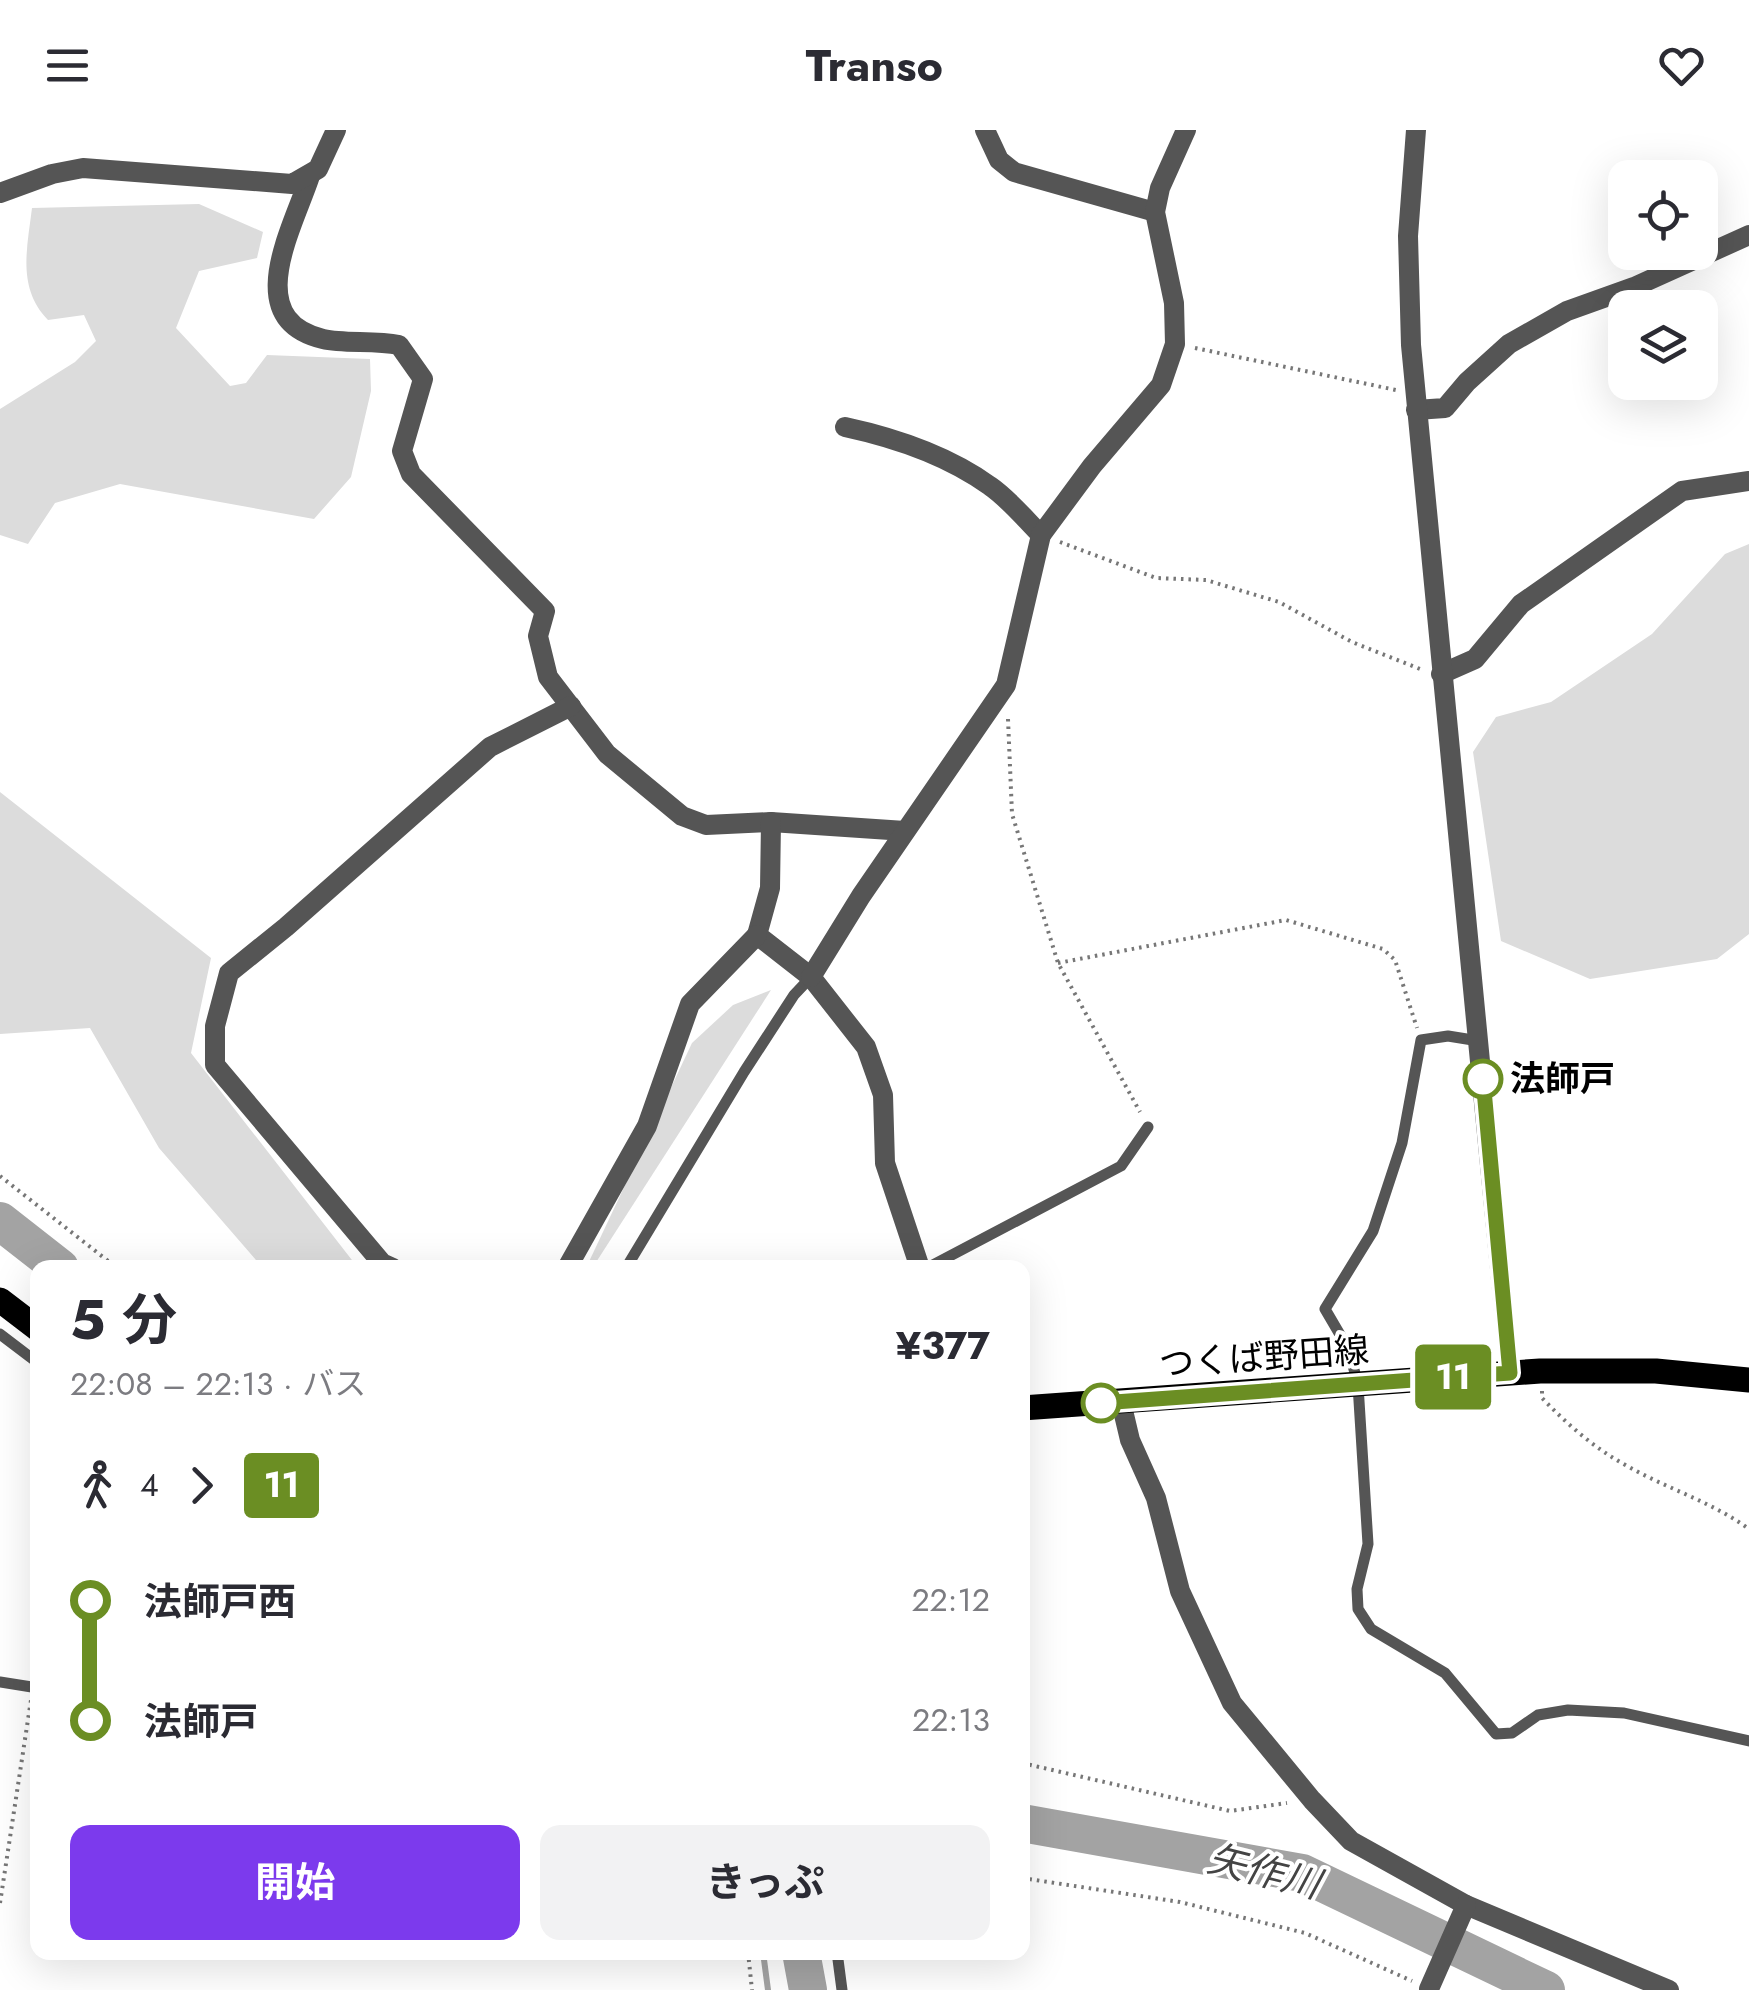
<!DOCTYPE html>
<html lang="ja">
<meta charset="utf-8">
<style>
body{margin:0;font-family:Jost,"Noto Sans JP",sans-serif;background:#f2f2f3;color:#2b2b33;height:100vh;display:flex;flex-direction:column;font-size:38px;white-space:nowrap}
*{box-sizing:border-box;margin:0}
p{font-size:32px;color:#7c7c81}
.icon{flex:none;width:55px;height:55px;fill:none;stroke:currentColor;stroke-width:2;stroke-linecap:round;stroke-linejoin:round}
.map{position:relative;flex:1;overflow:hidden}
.drawer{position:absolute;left:30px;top:1130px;width:1000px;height:700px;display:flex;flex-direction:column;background:#fff;border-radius:20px;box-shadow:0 10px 40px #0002}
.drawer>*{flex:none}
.badge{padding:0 20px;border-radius:8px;font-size:35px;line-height:65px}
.tools{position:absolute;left:1608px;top:30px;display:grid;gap:20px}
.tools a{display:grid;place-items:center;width:110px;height:110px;border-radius:20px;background:#fff;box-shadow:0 10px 40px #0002;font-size:50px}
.map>.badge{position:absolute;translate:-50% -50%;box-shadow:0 0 0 5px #fff}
.legs{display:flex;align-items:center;gap:15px;height:110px;padding:0 40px;font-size:32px}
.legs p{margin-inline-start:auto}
.summary{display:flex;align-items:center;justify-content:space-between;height:170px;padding:0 40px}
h1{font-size:55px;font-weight:700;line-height:75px}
.action{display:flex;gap:20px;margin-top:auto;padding:20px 40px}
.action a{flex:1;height:115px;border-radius:20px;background:#7c3aed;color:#fff;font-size:40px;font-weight:700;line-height:115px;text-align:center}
.action a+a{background:#f2f2f3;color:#2b2b33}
ul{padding:0 40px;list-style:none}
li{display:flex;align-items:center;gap:35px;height:120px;font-size:38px}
li i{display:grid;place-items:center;width:15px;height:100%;margin:0 12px;background:currentColor}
li i::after{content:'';width:25px;height:25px;margin:-12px;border:8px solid;border-radius:50%;background:#fff}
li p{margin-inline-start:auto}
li:first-child i{background:linear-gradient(#0000 50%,currentColor 0)}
li:last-child i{background:linear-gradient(currentColor 50%,#0000 0)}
header{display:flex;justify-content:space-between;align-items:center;height:130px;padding:0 40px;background:#fff;font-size:45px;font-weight:700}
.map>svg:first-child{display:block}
.green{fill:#dcdcdc}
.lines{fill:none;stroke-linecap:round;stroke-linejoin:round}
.stream{stroke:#a3a3a3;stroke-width:6}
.river{stroke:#a3a3a3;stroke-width:38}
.path{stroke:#777;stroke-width:4;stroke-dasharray:2.5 5;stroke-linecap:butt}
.service{stroke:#555;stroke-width:11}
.minor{stroke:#555;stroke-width:20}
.tertiary{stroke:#555;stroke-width:20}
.primary{stroke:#000;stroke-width:25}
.line-1-casing{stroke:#fff;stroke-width:22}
.line-1{stroke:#6b8e23;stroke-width:15}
.stop-1-dot{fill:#fff;stroke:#6b8e23;stroke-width:5}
.labels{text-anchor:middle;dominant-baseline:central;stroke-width:8;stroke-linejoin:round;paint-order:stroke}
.stop-label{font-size:35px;font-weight:bold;fill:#000;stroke:#fff;text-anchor:start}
.street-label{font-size:35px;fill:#000;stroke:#fff}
.water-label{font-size:38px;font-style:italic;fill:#444;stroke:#fff}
</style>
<header><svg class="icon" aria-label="menu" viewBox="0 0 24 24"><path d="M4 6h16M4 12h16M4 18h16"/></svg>Transo<svg class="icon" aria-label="heart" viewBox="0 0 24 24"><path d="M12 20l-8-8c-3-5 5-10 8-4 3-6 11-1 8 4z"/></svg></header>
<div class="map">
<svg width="1749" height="1860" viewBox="0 0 1749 1860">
<rect width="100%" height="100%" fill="#fff"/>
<g class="green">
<path d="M199,74L263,102L257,128L199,141L176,198L230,256L246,253L267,225L370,229L371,261L351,347L314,389L120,354L55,373L28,414L0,405V279L75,232L96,211L84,185L48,190C17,158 27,119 32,78Z"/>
<polygon points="1749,414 1749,804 1717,829 1590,849 1501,811 1473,622 1496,587 1551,572 1652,504 1725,424"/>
<polygon points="0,662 211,828 191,923 355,1134 363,1137 262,1137 159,1018 90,898 0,904"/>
<polygon points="771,860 593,1137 586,1138 692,913 733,875"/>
</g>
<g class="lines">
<polyline class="stream" points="763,1822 768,1860"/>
<g class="river">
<polyline points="0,1091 60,1138"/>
<polyline points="1022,1693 1302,1743 1546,1860"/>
<polyline points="801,1822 808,1860"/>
</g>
<g class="path">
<polyline points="1195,218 1396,260"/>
<polyline points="1060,412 1156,448 1206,450 1279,472 1352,512 1420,539"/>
<polyline points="1008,589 1012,684 1058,833 1140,982"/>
<polyline points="1058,833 1286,790 1383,819 1395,830 1417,898"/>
<polyline points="0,1046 117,1138"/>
<path d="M1542,1261V1268C1568,1295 1595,1319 1629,1337C1668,1359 1712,1372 1749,1399"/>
<polyline points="1022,1633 1230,1681 1287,1673"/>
<polyline points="1022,1748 1180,1772 1305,1803 1412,1851"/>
<polyline points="0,1773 31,1570"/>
<polyline points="748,1822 752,1860"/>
</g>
<g class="service">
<polyline points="1479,911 1448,906 1421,910 1402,1013 1373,1101 1325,1179 1349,1220 1358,1255 1368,1414 1357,1459 1358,1479 1371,1499 1445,1543 1496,1604 1512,1603 1538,1585 1568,1580 1624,1583 1749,1611"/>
<polyline points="626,1138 744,942 794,865 811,847"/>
<polyline points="927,1138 1121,1036 1148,997"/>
<polyline points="0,1204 38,1233"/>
<polyline points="0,1552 38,1558"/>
<polyline points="837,1822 842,1860"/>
</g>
<g class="minor">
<polyline points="985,0 999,30 1014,42 1155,82"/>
<path d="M310,46C293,98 240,189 323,209C344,214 374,210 399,215L423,249L402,321L411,344L545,481L538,506L548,547L607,624L682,686L706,695L771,692L905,701"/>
<polyline points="0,63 52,44 83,38 292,54 318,39 336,0"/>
<polyline points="1416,280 1445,278 1467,252 1509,214 1567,181 1634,157 1749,105"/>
<path d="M845,297C896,308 947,325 990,356C1009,369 1025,389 1041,405"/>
<polyline points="1441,544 1475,529 1521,474 1682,361 1749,351"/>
<polyline points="771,692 770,758 757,805 811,847 866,917 883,965 885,1033 920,1138"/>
<polyline points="811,847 861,766 1006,555 1041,405 1092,336 1161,255 1175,214 1174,173 1155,82 1160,58 1186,0"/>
<polyline points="393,1138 382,1133 215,935 215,896 229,843 286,797 490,617 571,576"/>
<polyline points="567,1138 647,996 690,874 757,805"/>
<polyline points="1121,1272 1130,1310 1156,1368 1180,1461 1232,1573 1312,1670 1351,1711 1466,1775 1669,1860"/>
<polyline points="1429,1859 1466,1775"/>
</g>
<polyline class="tertiary" points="1416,0 1408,106 1411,215 1510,1243"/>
<g class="primary">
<polyline points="0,1170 38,1199"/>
<polyline points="1022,1278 1540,1241 1656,1241 1749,1250"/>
</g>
</g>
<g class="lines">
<defs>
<polyline id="line-1" points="1101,1273 1510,1243 1483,949"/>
</defs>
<use href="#line-1" class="line-1-casing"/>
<use href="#line-1" class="line-1"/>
</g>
<g class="stop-1-dot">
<circle cx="1483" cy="949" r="18"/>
<circle cx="1101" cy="1273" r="18"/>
</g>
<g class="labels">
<g class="stop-label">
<text x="1510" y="949">法師戸</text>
</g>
<g class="street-label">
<text transform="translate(1264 1227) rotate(-4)">つくば野田線</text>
</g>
<g class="water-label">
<text transform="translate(1264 1741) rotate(14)">矢作川</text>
</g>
</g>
</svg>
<div class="tools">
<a><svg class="icon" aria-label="locate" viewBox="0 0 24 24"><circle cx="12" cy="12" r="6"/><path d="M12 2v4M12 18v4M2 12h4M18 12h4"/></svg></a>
<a><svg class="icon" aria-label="layers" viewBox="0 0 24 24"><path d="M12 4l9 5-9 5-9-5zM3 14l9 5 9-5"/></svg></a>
</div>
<b class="badge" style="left:1453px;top:1247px;background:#6b8e23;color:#fff">11</b>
<section class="drawer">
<div class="summary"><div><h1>5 分</h1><p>22:08 – 22:13 · バス</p></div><b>¥377</b></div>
<div class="legs"><svg class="icon" aria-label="walk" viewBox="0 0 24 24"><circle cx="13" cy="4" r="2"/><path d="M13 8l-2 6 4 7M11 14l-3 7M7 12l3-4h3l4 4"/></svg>4<svg class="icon" aria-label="forward" viewBox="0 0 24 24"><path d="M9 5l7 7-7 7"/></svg><b class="badge" style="background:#6b8e23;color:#fff">11</b></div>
<ul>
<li><i style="color:#6b8e23"></i><b>法師戸西</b><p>22:12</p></li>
<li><i style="color:#6b8e23"></i><b>法師戸</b><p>22:13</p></li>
</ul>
<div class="action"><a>開始</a><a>きっぷ</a></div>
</section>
</div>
